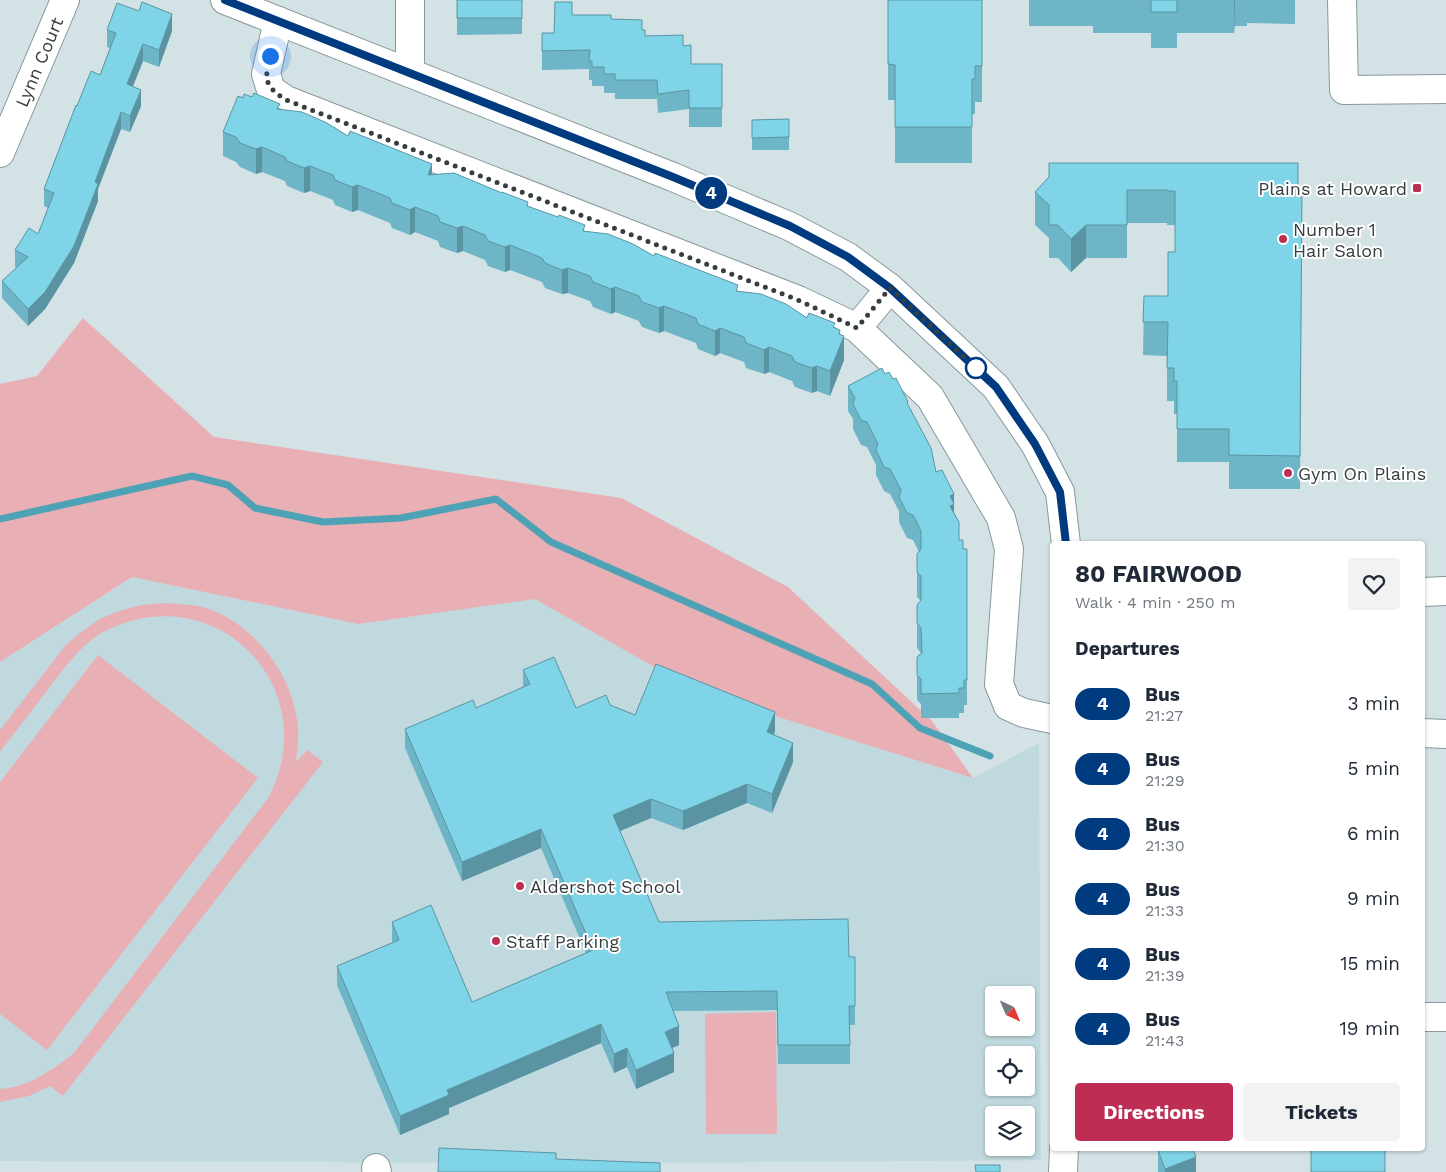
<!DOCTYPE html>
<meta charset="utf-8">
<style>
body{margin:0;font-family:"Work Sans",sans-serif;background:#f2f2f3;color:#1f2937;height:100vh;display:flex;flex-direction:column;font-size:19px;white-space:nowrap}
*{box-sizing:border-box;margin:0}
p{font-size:16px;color:#747a83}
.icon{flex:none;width:28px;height:28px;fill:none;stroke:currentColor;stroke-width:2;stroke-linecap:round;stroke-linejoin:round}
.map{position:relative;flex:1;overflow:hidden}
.details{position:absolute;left:1050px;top:541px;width:375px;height:610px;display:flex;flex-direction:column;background:#fff;border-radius:5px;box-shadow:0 1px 4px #0004}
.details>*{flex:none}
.badge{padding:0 10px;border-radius:16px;font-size:18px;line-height:32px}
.needle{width:32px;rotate:136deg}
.buttons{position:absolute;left:985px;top:986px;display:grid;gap:10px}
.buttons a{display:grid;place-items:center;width:50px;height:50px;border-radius:5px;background:#fff;box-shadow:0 1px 4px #0004;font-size:25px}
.you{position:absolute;width:25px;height:25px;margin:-12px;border:4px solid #fff;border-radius:50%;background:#1a73e8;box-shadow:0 0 0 8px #1a73e833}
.map>.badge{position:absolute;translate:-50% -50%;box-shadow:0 0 0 2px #fff}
h2{padding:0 25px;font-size:19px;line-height:45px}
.round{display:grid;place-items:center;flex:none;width:52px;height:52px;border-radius:5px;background:#f2f2f3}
.summary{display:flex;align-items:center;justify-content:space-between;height:85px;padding:0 25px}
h1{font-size:24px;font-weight:700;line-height:38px}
.action{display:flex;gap:10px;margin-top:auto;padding:10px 25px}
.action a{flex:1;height:58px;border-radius:5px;background:#bd2d54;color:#fff;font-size:20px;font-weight:700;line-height:58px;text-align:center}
.action a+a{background:#f2f2f3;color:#1f2937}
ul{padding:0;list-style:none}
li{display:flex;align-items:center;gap:15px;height:65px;padding:0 25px}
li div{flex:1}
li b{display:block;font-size:19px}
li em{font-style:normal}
li .badge{min-width:55px;font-weight:700;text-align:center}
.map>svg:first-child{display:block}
.built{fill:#c0d9df;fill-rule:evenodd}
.green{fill:#e8afb5}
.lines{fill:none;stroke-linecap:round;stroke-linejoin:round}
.stream{stroke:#4ea2b5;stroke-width:7}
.minor-casing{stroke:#89989c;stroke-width:30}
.minor{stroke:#fff;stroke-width:28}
.wall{fill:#6eb6c7}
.shaded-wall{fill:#5a94a2}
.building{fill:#80d4e7;stroke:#5a94a2}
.line-casing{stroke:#fff;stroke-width:11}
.line{stroke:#003b80;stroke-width:8}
.walk{stroke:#373e3f;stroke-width:5;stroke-dasharray:0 9}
.poi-dot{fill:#bd2d54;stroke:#fff;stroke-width:2}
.stop-dot{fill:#fff;stroke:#003b80;stroke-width:2.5}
.labels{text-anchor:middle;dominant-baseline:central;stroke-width:4;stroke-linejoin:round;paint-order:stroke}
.street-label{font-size:18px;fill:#373e3f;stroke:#fff}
.poi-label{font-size:18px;fill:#373e3f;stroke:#fff;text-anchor:start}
</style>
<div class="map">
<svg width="1446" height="1172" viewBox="0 0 1446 1172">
<rect width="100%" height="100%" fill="#d2e2e5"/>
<path class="built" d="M132,577L358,624L535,598L698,692L973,778L1039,743L1041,1160L622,1163L0,1161V662ZM994,995H1026V1028H994ZM994,1055H1026V1088H994ZM994,1115H1026V1148H994Z"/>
<g class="green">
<polygon points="83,318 214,437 621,498 788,587 932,721 973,778 698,692 535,599 358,624 132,577 0,662 0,384 37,376"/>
<path d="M164,603C177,604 190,604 203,607C252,622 290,670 297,720C300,734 297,748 296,762L307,750L323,762L63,1096L50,1086L29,1096L0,1102V1089C29,1087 52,1070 74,1053L268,798C326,690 218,576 107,630C82,642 62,671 46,692C31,712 15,732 0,752V730L65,646L81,632L100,619L119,611L141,605Z"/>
<polygon points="98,655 258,778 47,1050 0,1014 0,782"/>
<polygon points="776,1012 777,1134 706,1134 705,1014"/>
</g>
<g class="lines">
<polyline class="stream" points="0,519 192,476 228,485 255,508 323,522 401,518 496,499 551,542 872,684 920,728 990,756"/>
<defs>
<g id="minor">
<polyline points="225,0 673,177 789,226 848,257 890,288 996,387 1035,444 1060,492 1066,544"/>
<polyline points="410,0 410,73"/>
<polyline points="1342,0 1344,90 1446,89"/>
<polyline points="278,21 266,74 271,90 286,100 798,300 857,328 930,397 1001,518 1009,549 999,684 1008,706 1024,713 1052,719"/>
<path id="s1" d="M0,153L65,0"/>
<polyline points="857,328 890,288"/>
<polyline points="1422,592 1446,591"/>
<polyline points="1422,733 1446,734"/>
<polyline points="1422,1017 1446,1017"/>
<polyline points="376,1168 377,1172"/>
<polyline points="1063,1172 1064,1149"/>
</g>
</defs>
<use href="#minor" class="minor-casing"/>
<use href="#minor" class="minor"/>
</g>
<g class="wall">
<polygon points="457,0 522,0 522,34 457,35"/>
<polygon points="888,0 982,0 982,102 975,102 975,114 972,114 972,163 895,163 895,100 888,100"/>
<polygon points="1029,0 1295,0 1295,24 1247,23 1247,26 1235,26 1234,33 1177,33 1177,48 1151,48 1151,33 1093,33 1093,26 1029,26"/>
<polygon points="572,15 611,19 642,30 645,36 683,46 691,64 722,64 722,127 689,127 689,109 658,113 657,99 615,99 615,93 604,93 604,86 592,86 592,80 589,80 589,69 542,70 542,33 554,33"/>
<polygon points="107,30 172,31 159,67 143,61 133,86 141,106 130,132 121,129 98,189 98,201 74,263 45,309 28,326 2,298 2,281 17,267 15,267 15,250 38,234 48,208 44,206 44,189 77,106 100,75 110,48 107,47"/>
<polygon points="252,97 348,136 432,174 528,206 585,231 654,256 738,291 807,318 835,327 840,334 844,360 830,396 817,391 812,393 795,387 792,381 769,372 764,374 746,368 744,362 720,353 715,356 698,349 696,343 664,331 659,333 642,327 639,321 615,312 611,314 593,307 590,301 568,293 562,294 545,288 542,282 510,270 505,272 488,266 485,260 463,251 457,253 440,247 438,241 415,232 410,235 392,228 390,223 358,210 352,212 335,205 333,200 310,191 304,193 287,186 285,181 262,172 256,174 240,167 236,162 223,156 223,132 243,98"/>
<polygon points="789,119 789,150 752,150 752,120"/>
<polygon points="1049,177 1302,188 1300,489 1229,489 1229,462 1177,462 1177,414 1174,414 1174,401 1167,401 1167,356 1143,355 1144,296 1168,296 1175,252 1175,225 1167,225 1167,223 1127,223 1127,258 1086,258 1071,272 1058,258 1049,258 1049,238 1035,225 1035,192"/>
<polygon points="885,374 893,379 908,405 936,472 954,494 954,513 959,540 963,549 967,549 967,705 964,705 964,713 959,713 959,718 921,718 921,704 917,700 917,657 921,653 917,648 917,605 921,601 917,597 917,554 919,552 913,540 907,538 899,522 899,511 890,494 884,491 876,475 876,465 867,447 861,445 853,429 853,419 848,411 848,386"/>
<polygon points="523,670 576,708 610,705 635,715 775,731 774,735 793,762 772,813 747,803 683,830 651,818 620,831 659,922 849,957 855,957 855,1025 850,1025 850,1064 778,1064 777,1010 673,1011 679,1045 672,1048 674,1072 636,1089 627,1067 614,1073 601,1043 449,1108 449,1114 400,1135 337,985 337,966 392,943 392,922 472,1002 586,953 541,848 462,881 405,748 405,729 476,708 523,687"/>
<polygon points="1158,1150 1196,1172 1158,1172"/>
</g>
<g class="shaded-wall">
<polygon points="1234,0 1235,0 1234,33"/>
<polygon points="172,14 172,31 159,67 159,50"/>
<polygon points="143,44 143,61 127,101 127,84"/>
<polygon points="141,90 141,106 130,132 130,116"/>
<polygon points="121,112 121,129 98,189 98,201 74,263 45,309 28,326 28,309 95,182"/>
<polygon points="262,147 262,172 256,174 256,149"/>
<polygon points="432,164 432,189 428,175"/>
<polygon points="310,166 310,191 304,193 304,168"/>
<polygon points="358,185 358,210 352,212 352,187"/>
<polygon points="415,207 415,232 410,235 410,210"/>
<polygon points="1086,225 1086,258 1071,272 1071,239"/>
<polygon points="463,226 463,251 457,253 457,228"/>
<polygon points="510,245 510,270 505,272 505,247"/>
<polygon points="568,268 568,293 562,294 562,270"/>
<polygon points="615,287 615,312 611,314 611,289"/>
<polygon points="664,306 664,331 659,333 659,308"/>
<polygon points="720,328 720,353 715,356 715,331"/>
<polygon points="840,330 840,345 844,336 844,360 830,396 830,371"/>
<polygon points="769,347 769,372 764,374 764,350"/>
<polygon points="817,366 817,391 812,393 812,368"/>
<polygon points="954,494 954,529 950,531 950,496"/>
<polygon points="775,712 775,731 767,751 767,732"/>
<polygon points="793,743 793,762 772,813 772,794"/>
<polygon points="747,784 747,803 683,830 683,811"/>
<polygon points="651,799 651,818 613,834 613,815"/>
<polygon points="541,829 541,848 462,881 462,862"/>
<polygon points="601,1024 601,1043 449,1108 449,1114 400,1135 400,1116 447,1090"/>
<polygon points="679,1026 679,1045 665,1051 665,1032"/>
<polygon points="627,1048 627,1067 614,1073 614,1054"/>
<polygon points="674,1053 674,1072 636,1089 636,1070"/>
<polygon points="1196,1157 1196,1172 1165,1172 1165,1169"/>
</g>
<g class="building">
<rect x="457" y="0" width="65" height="18"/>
<polygon points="888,0 982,0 982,66 975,66 975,79 972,79 972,127 895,127 895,65 888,64"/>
<rect x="1151" y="0" width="26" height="12"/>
<polygon points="142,2 172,14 159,50 143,44 127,84 141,90 130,116 121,112 95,182 98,184 74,246 45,292 28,309 2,281 28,257 15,250 29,228 38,234 54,193 44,189 76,105 77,106 91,71 100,75 116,33 107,30 117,3 139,11"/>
<polygon points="555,2 572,2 572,15 611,15 611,19 642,20 642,30 645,30 645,36 683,35 683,46 691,45 691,64 722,64 722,108 689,108 689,90 658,94 657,80 615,80 615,74 604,74 604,67 592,67 592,61 589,61 590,50 542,51 542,33 554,33"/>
<polygon points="254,93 280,104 277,109 302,112 327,123 348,136 350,131 432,164 428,175 454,173 502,193 502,192 528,202 527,206 558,217 559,215 585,225 583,231 608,234 633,244 654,256 655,253 738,285 736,291 761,294 786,304 807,318 809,313 835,323 833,327 840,330 839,334 844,336 830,371 817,366 812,368 795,362 792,356 769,347 764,350 746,343 744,337 720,328 715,331 698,324 696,318 664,306 659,308 642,302 639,296 615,287 611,289 593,282 590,276 568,268 562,270 545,263 542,258 510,245 505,247 488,241 485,235 463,226 457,228 440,222 438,216 415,207 410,210 392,203 390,198 358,185 352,187 335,180 333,175 310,166 304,168 287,161 285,157 262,147 256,149 240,143 236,137 223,132 238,96 243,98 244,94 252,97"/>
<polygon points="789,119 789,137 752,138 752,120"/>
<polygon points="1049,163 1298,163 1298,188 1302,188 1300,456 1229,455 1229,429 1177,429 1177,381 1174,381 1174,368 1167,368 1168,322 1143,322 1144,296 1168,296 1168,252 1175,252 1175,191 1167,191 1167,190 1127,190 1127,225 1086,225 1071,239 1058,225 1049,225 1049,205 1035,192 1049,177"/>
<polygon points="882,368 885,374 889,372 893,379 896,378 908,402 907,403 931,448 936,472 942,470 954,494 950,496 954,504 950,506 959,522 959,540 963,540 963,549 967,549 967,680 964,680 964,688 959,688 959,693 921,694 921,679 917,675 917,657 922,653 921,628 917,623 917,605 921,600 921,576 917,572 917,554 921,549 921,531 913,515 907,513 899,497 901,490 890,469 884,467 876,450 878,444 867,422 861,420 853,404 855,398 848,386"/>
<polygon points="554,657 576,708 606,695 610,705 635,715 656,664 775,712 767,732 793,743 772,794 747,784 683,811 651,799 613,815 659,922 848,919 849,957 855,957 855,1006 849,1006 850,1045 778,1045 777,991 666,992 679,1026 665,1032 674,1053 636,1070 627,1048 614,1054 601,1024 447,1090 449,1095 400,1116 337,966 399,940 392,922 431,905 472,1002 593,950 541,829 462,862 405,729 473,700 476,708 530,684 523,670"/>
<polygon points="439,1148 556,1153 556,1159 660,1163 660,1172 438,1172"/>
<polygon points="1160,1149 1193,1149 1196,1157 1165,1169 1158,1150"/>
<rect x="1311" y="1149" width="74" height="23"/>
<polygon points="975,1165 1000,1165 1000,1172 976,1172"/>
</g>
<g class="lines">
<defs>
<polyline id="line" points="225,0 673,177 790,226 848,257 890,288 996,387 1035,444 1060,492 1066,544"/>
</defs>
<use href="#line" class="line-casing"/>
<use href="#line" class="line"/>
<path class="walk" d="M270,56C264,81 265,86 286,100L798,300L857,328L890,288L976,368"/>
</g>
<g class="poi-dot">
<rect x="1412" y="183" width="10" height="10" rx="2.5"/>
<circle cx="1283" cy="239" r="5"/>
<circle cx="1288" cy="473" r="5"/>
<circle cx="520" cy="886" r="5"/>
<circle cx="496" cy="941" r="5"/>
</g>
<circle class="stop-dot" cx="976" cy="368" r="10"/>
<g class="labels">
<g class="street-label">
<text stroke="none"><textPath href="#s1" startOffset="99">Lynn Court</textPath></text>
</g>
<g class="poi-label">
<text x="1407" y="188" text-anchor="end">Plains at Howard</text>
<text x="1293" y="229">Number 1<tspan x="1293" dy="21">Hair Salon</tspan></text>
<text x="1298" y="473">Gym On Plains</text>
<text x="530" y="886">Aldershot School</text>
<text x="506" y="941">Staff Parking</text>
</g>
</g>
</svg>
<div class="buttons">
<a><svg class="needle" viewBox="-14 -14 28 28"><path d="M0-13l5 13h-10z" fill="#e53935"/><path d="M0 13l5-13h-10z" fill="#747a83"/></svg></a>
<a><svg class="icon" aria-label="locate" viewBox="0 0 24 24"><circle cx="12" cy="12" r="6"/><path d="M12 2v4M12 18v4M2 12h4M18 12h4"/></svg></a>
<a><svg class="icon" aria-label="layers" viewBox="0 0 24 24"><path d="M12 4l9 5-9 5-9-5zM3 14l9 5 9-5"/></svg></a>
</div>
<div class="you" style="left:270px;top:56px"></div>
<b class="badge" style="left:711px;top:193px;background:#003b80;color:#fff">4</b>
<section class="details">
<div class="summary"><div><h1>80 FAIRWOOD</h1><p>Walk · 4 min · 250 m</p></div><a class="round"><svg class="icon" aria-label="heart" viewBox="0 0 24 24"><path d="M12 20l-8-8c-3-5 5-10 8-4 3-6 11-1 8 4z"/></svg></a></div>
<h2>Departures</h2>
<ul>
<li><span class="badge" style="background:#003b80;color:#fff">4</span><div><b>Bus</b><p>21:27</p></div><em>3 min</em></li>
<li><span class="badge" style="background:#003b80;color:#fff">4</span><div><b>Bus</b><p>21:29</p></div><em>5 min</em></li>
<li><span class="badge" style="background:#003b80;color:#fff">4</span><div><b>Bus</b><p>21:30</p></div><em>6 min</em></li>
<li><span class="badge" style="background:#003b80;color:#fff">4</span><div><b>Bus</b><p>21:33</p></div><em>9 min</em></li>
<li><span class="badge" style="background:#003b80;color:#fff">4</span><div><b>Bus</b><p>21:39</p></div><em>15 min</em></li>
<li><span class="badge" style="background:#003b80;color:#fff">4</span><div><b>Bus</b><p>21:43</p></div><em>19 min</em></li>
</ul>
<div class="action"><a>Directions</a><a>Tickets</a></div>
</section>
</div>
